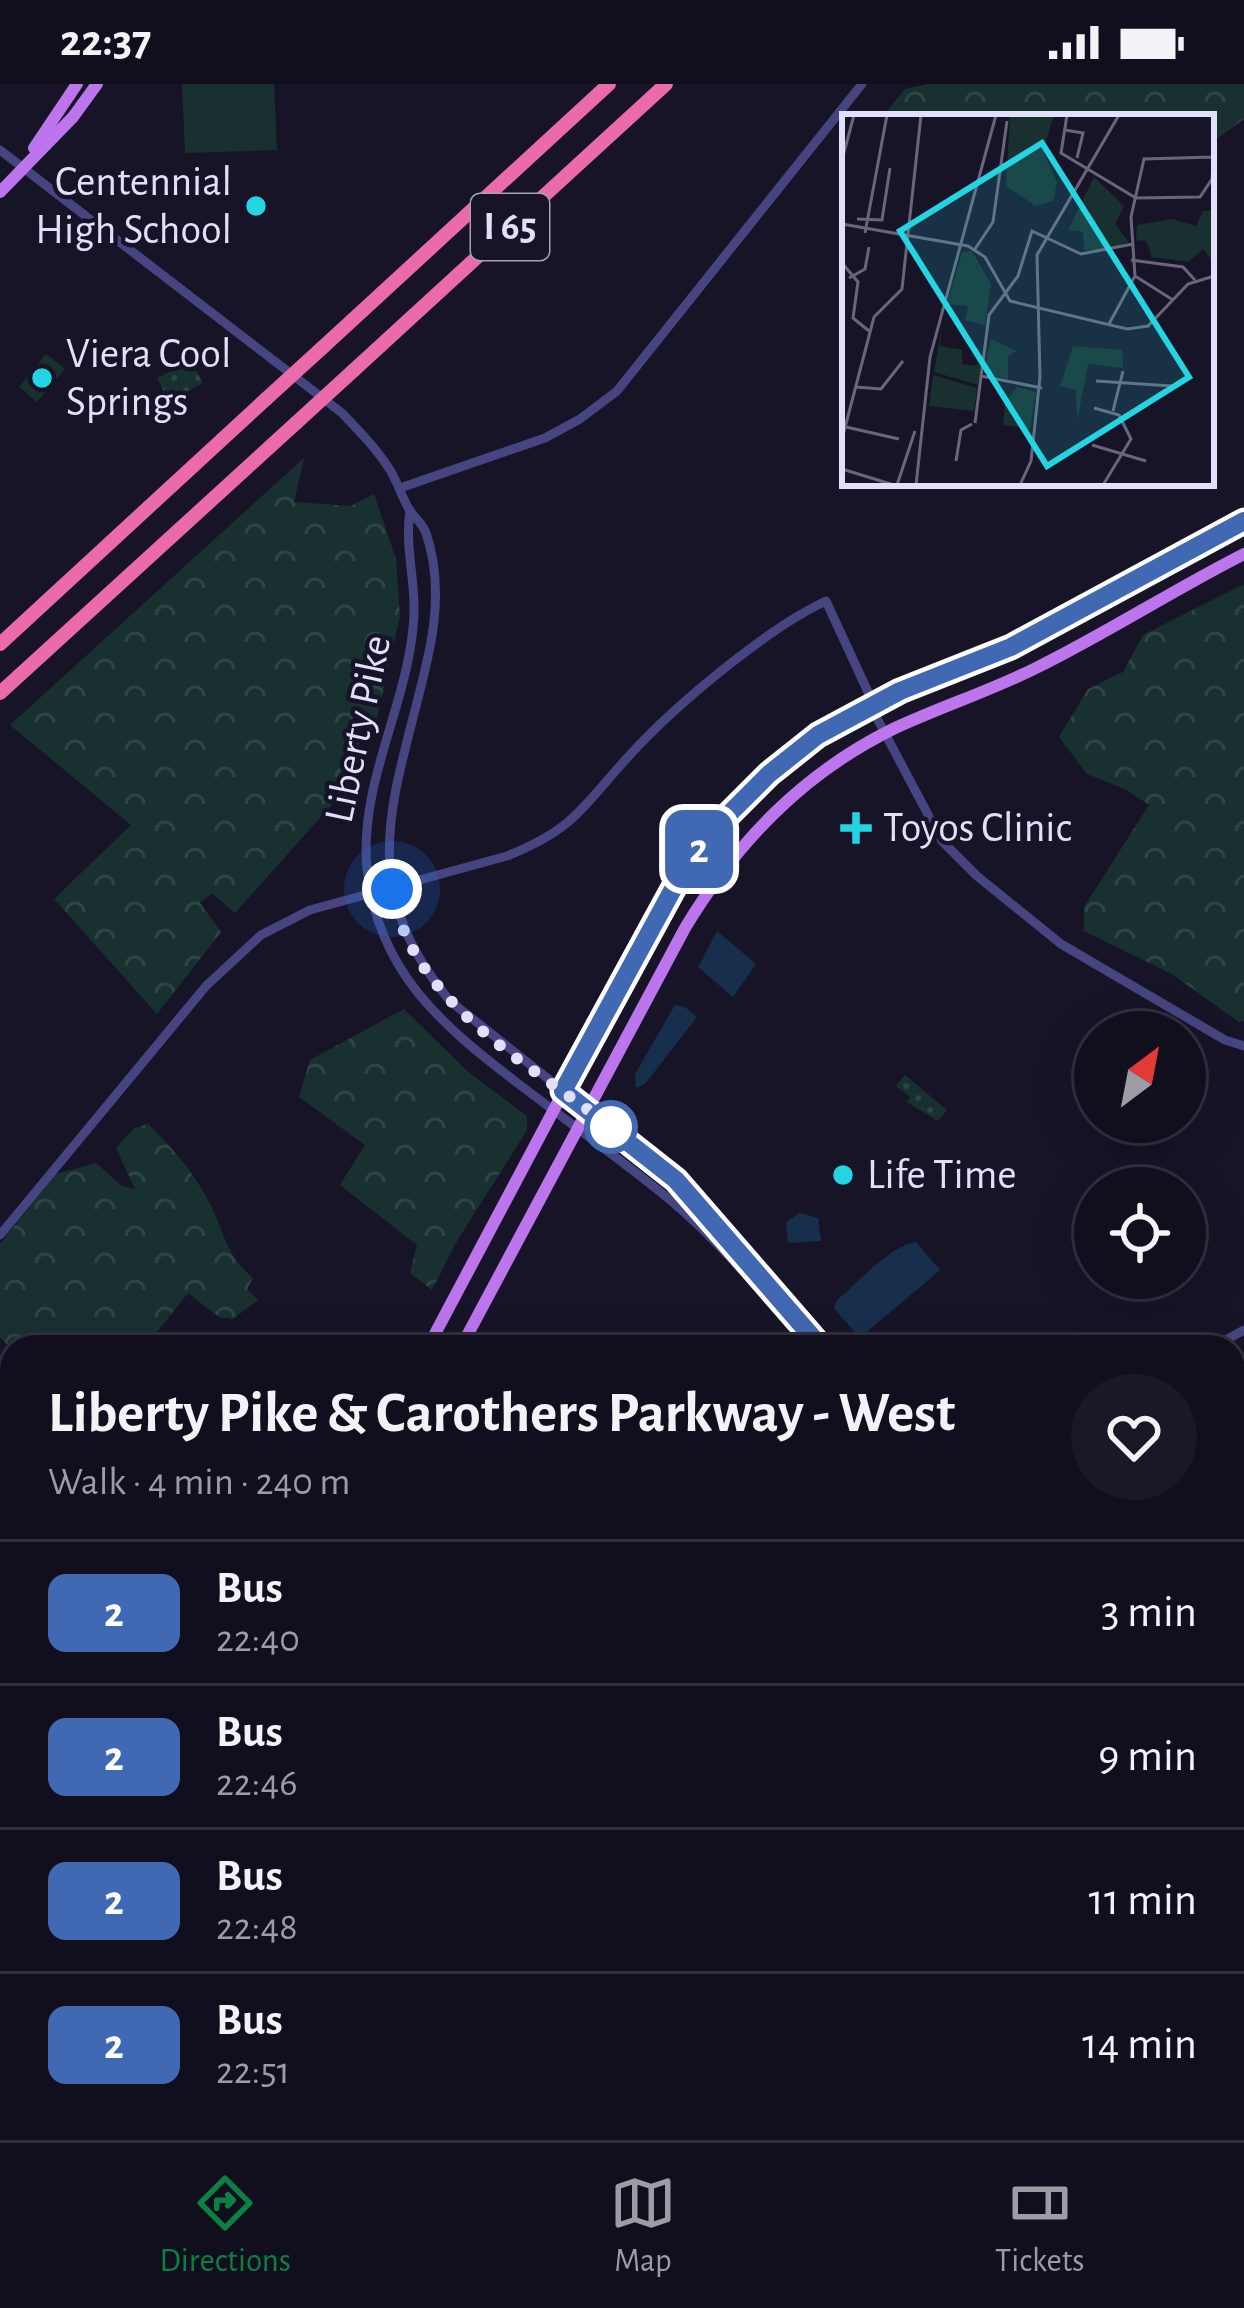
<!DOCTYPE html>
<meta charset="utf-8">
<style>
body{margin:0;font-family:"Alegreya Sans",sans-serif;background:#1a1827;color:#f1f3f6;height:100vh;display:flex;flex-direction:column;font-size:45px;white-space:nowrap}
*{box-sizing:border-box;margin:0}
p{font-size:39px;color:#9c9ca4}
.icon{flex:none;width:66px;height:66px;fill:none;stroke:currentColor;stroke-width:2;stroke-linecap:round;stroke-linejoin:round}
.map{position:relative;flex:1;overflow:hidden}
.sheet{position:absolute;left:0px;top:1251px;width:1245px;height:807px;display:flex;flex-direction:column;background:#110f1e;border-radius:36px 36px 0 0;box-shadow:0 12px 48px #0002,0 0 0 3px #302f3c}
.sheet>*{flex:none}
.badge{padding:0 24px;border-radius:18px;font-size:42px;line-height:78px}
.needle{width:78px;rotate:32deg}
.controls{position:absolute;left:1074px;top:927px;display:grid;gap:24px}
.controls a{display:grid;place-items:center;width:132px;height:132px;border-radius:50%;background:#110f1e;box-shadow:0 12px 48px #0002,0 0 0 3px #302f3c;font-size:60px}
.you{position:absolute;width:60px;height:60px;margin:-30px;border:9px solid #fff;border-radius:50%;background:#1a73e8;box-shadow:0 0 0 18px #1a73e833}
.map>.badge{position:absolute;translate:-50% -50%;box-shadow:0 0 0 6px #fff}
.round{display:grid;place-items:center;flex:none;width:126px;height:126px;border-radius:63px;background:#1a1827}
.headline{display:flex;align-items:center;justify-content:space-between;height:204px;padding:0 48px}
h1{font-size:57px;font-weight:700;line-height:90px}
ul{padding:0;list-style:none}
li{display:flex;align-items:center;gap:36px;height:144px;padding:0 48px;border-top:3px solid #302f3c}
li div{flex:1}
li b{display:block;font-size:45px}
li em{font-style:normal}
li .badge{min-width:132px;font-weight:700;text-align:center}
.status{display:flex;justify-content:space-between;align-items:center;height:84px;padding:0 60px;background:#110f1e;direction:ltr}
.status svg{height:33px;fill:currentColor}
.dock{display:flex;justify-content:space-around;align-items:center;height:168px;border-top:3px solid #302f3c;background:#110f1e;font-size:33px;color:#9c9ca4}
.dock a{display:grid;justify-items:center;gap:6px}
.dock .current{color:#0b8043}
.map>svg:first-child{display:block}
.green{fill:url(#green-dots)}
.forest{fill:url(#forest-crowns)}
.pitch{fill:#183130}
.water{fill:#182e4d}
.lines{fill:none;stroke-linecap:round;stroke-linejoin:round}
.minor{stroke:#464581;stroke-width:9}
.major{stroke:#bc75ec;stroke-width:12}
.highway{stroke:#eb6aab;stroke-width:14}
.highway-bridge{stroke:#eb6aab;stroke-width:14}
.line-casing{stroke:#fff;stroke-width:27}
.line{stroke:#4168b2;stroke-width:18}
.walk{stroke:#e2dffb;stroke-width:12;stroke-dasharray:0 21.6}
.poi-dot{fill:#24d4e2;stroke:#171428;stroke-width:4.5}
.stop-dot{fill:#fff;stroke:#4168b2;stroke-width:6}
.labels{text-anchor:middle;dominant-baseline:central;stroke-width:9;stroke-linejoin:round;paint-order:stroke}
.shield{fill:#171428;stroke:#a5a2bc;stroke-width:3}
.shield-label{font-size:39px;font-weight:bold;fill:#e2dffb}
.poi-label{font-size:42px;fill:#e2dffb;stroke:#171428;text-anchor:start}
.street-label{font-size:42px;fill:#e2dffb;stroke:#171428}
.inset-road{fill:none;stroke:#68657c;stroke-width:3}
.view{fill:#24d4e2;fill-opacity:0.15;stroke:#24d4e2;stroke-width:6}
.inset-edge{fill:none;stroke:#e2dffb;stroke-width:6}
</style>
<div class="status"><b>22:37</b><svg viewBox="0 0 49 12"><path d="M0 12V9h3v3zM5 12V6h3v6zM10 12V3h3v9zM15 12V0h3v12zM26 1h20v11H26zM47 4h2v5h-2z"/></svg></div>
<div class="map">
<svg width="1244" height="2056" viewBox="0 0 1244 2056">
<defs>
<pattern id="green-dots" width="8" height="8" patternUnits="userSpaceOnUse" patternTransform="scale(3)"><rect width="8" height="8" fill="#183130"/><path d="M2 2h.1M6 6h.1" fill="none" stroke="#2e4545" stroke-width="1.8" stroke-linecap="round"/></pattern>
<pattern id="forest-crowns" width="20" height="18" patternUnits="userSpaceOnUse" patternTransform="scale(3)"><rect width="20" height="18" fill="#183130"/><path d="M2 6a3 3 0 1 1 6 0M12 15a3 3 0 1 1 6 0" fill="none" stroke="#2e4545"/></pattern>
</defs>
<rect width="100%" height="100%" fill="#171428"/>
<g class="green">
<polygon points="191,277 203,299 169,317 157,294"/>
<polygon points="905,991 947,1026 938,1037 907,1018 910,1013 896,1002"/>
</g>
<g class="forest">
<polygon points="929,0 1244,0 1244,35 1214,57 1211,80 1211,33 882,33 905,5"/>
<polygon points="304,374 294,418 351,422 374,410 396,475 400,532 376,639 355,630 346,645 359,658 360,689 235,829 212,809 200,819 221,848 157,930 54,815 131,741 10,641"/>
<polygon points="1244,500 1244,937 1239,938 1172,890 1084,847 1084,823 1149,721 1127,706 1087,690 1059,653 1088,605 1123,588 1143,551"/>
<polygon points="404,925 467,987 527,1032 527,1046 457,1157 432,1206 410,1189 417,1161 340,1101 365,1061 299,1013 310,976"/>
<path d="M148,1040C173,1064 195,1090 211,1122C226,1152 225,1170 253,1194L247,1205L258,1216L233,1235L219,1233L188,1209L145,1263L12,1265L0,1254V1160L56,1090L96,1079L122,1102L135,1105L116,1064L134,1044Z"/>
<polygon points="1244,1397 1244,1520 1233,1522 1233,1400"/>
<polygon points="12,1486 12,1727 0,1715 0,1487"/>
</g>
<g class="pitch">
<polygon points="182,0 274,0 277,66 185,69"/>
<polygon points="46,270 65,285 37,318 19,303"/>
</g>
<g class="water">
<polygon points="717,847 756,880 733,913 698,883"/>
<polygon points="675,921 685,923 697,933 645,1000 636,1004 635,990"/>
<polygon points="800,1129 818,1134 821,1157 788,1159 786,1138"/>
<path d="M916,1158L940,1186L862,1252L857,1251L834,1224L837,1216C859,1198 888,1163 916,1158Z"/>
<polygon points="12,1910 13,2046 10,2056 0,2056 0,1925"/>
</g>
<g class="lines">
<g class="minor">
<path d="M0,66L342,329C359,347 377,365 390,386C398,399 402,414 410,427C416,435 423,440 426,449C440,490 437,535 427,577C397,711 350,796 450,917L676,1096L821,1263"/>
<polyline points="400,404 545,354 580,335 617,307 862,0"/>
<path d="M410,426C404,465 418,504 413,544C405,626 359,701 367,785C378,889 443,942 520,1001C566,1036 613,1070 658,1106C715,1151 762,1210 812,1262"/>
<path d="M0,1151L206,902L261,851L310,826L507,772C575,745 582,723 628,673C673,623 766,545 826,517L868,608L871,623L942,757L977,792L1061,860L1225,956L1244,962"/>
<polyline points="1213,1263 1244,1246"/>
<polyline points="0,1281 12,1291"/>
<polyline points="1233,1572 1244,1571"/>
<polyline points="657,2046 658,2056"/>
</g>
<g class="major">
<polyline points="34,64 77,0"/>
<polyline points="0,108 73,33 97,0"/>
<polyline points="428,1263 654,837 724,735 769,690 818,651 900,607 1011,563 1244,437"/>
<path d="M461,1263L685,844C737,758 802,690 893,645C940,623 990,607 1036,584C1107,549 1173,506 1244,470"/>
<polyline points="0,1861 12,1845"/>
<polyline points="0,1893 12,1879"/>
</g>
<g class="highway">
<polyline points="322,264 609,0"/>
<polyline points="354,286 666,0"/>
<polyline points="0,560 266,315"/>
<polyline points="0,609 296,339"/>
</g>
<g class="highway-bridge">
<polyline points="266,315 322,264"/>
<polyline points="296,339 354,286"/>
</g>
</g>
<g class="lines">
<defs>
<polyline id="line" points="821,1263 676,1096 563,1007 678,796 724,735 769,690 818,651 900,607 1011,563 1244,437"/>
</defs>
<use href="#line" class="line-casing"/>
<use href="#line" class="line"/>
<path class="walk" d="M392,805C410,919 532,981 611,1043"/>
</g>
<g class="poi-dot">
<circle cx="256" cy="122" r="12"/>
<circle cx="42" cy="294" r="12"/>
<path d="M850 726h12v12h12v12h-12v12h-12v-12h-12v-12h12z"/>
<circle cx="843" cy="1091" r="12"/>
</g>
<circle class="stop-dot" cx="611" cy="1043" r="24"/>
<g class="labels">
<rect class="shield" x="471" y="110" width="78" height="66" rx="9"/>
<g class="shield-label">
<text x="510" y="143">I 65</text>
</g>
<g class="poi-label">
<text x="232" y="98" text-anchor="end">Centennial<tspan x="232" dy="48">High School</tspan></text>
<text x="66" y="270">Viera Cool<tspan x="66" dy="48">Springs</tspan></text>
<text x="883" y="744">Toyos Clinic</text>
<text x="867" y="1091">Life Time</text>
</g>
<g class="street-label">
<text transform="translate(358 645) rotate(-78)">Liberty Pike</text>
</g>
</g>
<g transform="translate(842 30)">
<rect width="372" height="372" fill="#171428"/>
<path d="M168,1H212L201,37L215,69L211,87L194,92L164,72ZM252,63L282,92L273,110L287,128L267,136H242L241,118L226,116ZM361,97H372L370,146L361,135L346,148L310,143L304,127L294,126L295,111L330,105L354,112ZM130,137L149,170L143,212L123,206L126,192L105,190L120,138ZM100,211L98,232L120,236V250L135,252L140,242L136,271L92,258ZM149,225L175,237L166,242V265L141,259ZM231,232L280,236L281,247V254L246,250L235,308L234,276L218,272ZM91,261L135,274L132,297L87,292ZM175,273L194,278L188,315L161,311L163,288Z" fill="#183130"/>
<path class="inset-road" d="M225,1L219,39L294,84L358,83L370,65L372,37M223,16L241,19L235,44M0,46L12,1M15,105L40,106L48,54M0,110L126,132L143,143L168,187L285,215L306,212L346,170L372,162M23,119L45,1M133,135L151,108L165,7M289,146L341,153L353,166M0,149L16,168L11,204L27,217M293,162L331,186M7,164L23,155L27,133M267,210L293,162L289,103L302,45L372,43M139,262L200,274M254,267L330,272M14,273L39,275L61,247M252,294L277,301L289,325L261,371M271,297L281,257M133,309L147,201L176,162L190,117L239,140L291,130M4,313L57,325M0,325L32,203L60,175L79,1M250,331L304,347M114,347L119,316L130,310M0,355L52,371M55,371L73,317M74,371L88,243L154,1M178,371L189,347L198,263L195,141L277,1"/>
<path class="view" d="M200,29L347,263L205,352L58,117Z"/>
<rect width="372" height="372" class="inset-edge"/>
</g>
</svg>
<div class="controls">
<a><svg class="needle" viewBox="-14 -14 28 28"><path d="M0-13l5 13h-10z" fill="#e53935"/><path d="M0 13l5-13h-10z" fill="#9c9ca4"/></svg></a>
<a><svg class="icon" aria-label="locate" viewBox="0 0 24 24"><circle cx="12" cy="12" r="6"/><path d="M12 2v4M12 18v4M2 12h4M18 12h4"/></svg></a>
</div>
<div class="you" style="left:392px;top:805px"></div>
<b class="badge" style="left:699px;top:765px;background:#4168b2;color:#fff">2</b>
<section class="sheet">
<div class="headline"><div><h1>Liberty Pike &amp; Carothers Parkway - West</h1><p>Walk · 4 min · 240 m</p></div><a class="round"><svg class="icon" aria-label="heart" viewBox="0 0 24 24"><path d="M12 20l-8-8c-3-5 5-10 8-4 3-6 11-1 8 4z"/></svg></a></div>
<ul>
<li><span class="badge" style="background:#4168b2;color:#fff">2</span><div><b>Bus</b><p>22:40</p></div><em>3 min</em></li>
<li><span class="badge" style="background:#4168b2;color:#fff">2</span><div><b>Bus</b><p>22:46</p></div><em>9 min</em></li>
<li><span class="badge" style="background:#4168b2;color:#fff">2</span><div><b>Bus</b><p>22:48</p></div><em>11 min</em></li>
<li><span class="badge" style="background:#4168b2;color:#fff">2</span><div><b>Bus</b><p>22:51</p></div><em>14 min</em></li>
</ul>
</section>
</div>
<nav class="dock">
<a class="current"><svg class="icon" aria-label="directions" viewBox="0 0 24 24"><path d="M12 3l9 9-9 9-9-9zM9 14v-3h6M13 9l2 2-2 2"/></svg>Directions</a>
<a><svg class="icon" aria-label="map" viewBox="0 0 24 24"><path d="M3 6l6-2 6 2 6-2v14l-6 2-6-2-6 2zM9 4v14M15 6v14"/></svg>Map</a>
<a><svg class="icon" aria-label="tickets" viewBox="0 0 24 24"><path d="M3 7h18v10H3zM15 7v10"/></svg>Tickets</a>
</nav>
